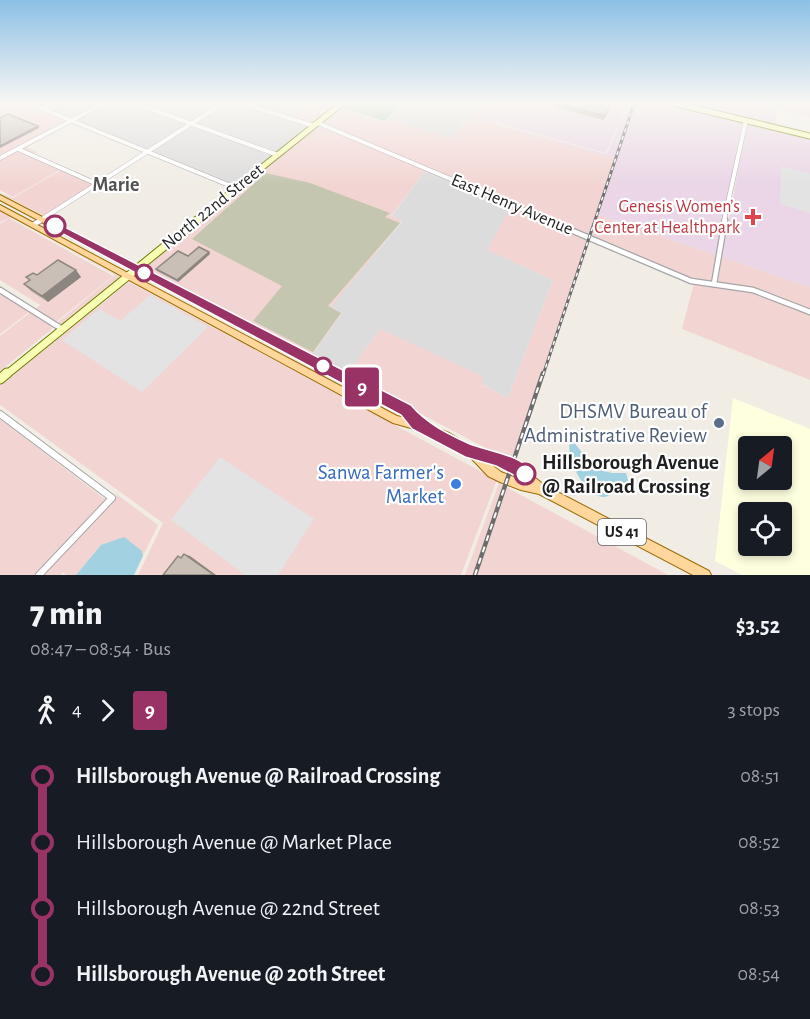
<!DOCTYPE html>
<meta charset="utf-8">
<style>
body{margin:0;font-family:"Alegreya Sans",sans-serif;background:#242831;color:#f1f3f6;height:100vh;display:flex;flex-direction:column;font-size:22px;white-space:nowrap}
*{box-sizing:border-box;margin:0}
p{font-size:20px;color:#9ea1a6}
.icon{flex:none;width:33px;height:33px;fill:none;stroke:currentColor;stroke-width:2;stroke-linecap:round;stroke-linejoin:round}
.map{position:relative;height:575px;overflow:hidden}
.side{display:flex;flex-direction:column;background:#171b24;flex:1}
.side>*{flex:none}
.badge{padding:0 12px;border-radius:4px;font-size:21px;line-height:39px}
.needle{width:39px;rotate:29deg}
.fabs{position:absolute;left:738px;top:436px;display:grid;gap:12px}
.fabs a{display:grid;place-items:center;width:54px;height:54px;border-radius:6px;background:#171b24;box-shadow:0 3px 9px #0003;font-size:30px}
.map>.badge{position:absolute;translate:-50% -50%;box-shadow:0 0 0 3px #fff}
.legs{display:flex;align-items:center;gap:9px;height:66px;padding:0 30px;font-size:20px}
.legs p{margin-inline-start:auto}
.headline{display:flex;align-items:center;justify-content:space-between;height:102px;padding:0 30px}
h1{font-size:33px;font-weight:800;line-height:45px}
ul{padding:0 30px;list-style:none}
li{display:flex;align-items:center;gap:21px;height:66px;font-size:22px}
li i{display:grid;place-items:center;width:9px;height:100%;margin:0 8px;background:currentColor}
li i::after{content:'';width:15px;height:15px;margin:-8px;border:4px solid;border-radius:50%;background:#171b24}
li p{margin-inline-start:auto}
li:first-child i{background:linear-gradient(#0000 50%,currentColor 0)}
li:last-child i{background:linear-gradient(currentColor 50%,#0000 0)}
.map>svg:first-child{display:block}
.residential{fill:#dddcdc}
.commercial{fill:#f2d5d3}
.industrial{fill:#ead6e6}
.education{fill:#feffdf;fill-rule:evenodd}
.construction{fill:#c5c6af}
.cemetery{fill:#a4cbab}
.parking{fill:#e3e3e3}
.water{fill:#a2d1e1}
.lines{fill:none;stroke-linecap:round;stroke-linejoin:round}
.street-far2-casing{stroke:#a6a6a6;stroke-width:5}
.street-far1-casing{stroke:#a6a6a6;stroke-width:7}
.street-casing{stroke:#a6a6a6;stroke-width:8}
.secondary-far2-casing{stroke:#6c7c00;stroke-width:7}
.secondary-far1-casing{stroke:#6c7c00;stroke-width:9}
.secondary-casing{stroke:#6c7c00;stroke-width:11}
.primary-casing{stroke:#9a6b00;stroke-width:2}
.street-far2{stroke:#fff;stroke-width:4}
.street-far1{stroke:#fff;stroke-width:4.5}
.street{stroke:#fff;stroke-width:6}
.secondary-far2{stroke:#f9feb5;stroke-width:5}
.secondary-far1{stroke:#f9feb5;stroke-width:7}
.secondary{stroke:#f9feb5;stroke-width:9}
.primary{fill:#ffd69b;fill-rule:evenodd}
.rail-far1-casing{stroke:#6d6d6d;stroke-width:3}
.rail-casing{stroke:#6d6d6d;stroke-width:4.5}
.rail-far1{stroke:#fff;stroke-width:1.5;stroke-dasharray:4;stroke-linecap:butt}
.rail{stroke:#fff;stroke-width:2;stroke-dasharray:6;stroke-linecap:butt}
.wall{fill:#ada49d}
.shaded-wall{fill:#8d8680}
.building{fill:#c9bfb7;stroke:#8d8680;stroke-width:1.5}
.line-1{fill:#936;stroke:#fff;stroke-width:1.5}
.health-dot{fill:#e0444e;stroke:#fff;stroke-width:2}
.stop-1-dot{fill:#fff;stroke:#936;stroke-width:3}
.service-dot{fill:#5c6f8a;stroke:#fff;stroke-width:2}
.shop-dot{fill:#3f7fe0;stroke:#fff;stroke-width:2}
.labels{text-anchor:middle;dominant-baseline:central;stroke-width:4.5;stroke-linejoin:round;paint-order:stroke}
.shield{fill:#fff;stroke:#626262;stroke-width:1.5}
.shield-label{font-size:16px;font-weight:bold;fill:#1f1f1f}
.street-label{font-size:18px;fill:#1f1f1f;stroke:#fff}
.health-label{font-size:18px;fill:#be3a42;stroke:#fff;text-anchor:end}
.neighbourhood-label{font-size:20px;font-weight:bold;fill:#525252;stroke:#fff}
.near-service-label{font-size:21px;fill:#4e5e75;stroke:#fff;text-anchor:end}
.near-stop-label{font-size:21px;font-weight:bold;fill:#1f1f1f;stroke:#fff;text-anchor:start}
.near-shop-label{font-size:21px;fill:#366cbe;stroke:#fff;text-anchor:end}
</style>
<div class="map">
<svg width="810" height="575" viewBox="0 0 810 575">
<rect width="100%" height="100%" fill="#f1ede5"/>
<g class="residential">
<polygon points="52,104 101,104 72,120 45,108"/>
<polygon points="105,104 133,104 188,124 148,150 74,120"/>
<polygon points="141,104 220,104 192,122"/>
<polygon points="224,104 240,104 311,127 277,154 194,123"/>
<polygon points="248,104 292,104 303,108 291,118"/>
<polygon points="403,104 481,104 450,138 387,119"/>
<polygon points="191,125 274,156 236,186 151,151"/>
<polygon points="426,170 511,206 488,250 553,280 508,398 380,329 347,375 311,356 342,313 330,307 402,222 391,217"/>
</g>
<g class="commercial">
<polygon points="0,104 25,104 68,122 24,145 17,143 38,152 33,155 61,169 13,197 0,190"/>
<polygon points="292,104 339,104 313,125 291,118 302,108"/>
<polygon points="340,108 383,122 387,119 400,122 450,138 471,117 616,159 600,207 595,214 716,255 712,281 691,279 321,122"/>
<polygon points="318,125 426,170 391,216 402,221 331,307 342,313 311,356 141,267"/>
<polygon points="61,170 94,185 44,216 0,193 13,198"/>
<polygon points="511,206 590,240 512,462 347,375 380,329 482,376 483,385 508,398 553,280 487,250"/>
<polygon points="0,211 122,278 63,325 58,322 115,275 11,217 0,222"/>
<polygon points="9,218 113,276 51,326 52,329 0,371 0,336 40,305 0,280 0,224"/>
<polygon points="722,257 810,287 810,309 759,289 718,282"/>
<polygon points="129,282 497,480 461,575 138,575 163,523 0,405 0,385"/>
<polygon points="694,283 759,293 810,314 810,380 682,329"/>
<polygon points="0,294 29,312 0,334"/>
<polygon points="0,419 106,500 34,575 0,575"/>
<polygon points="499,483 668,575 465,575"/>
<polygon points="115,493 158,525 143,556 142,551 101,545 76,575 66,575 63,572 61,575 44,575 117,496"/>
</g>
<g class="industrial">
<polygon points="481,104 508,104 495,124 607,154 628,104 673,104 743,121 716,255 595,214 600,207 616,159 471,117"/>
<polygon points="510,104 627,104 606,153 496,123"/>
<polygon points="681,104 757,104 758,121 759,104 789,108 788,104 810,104 810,117 776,109 775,124 810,135"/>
<polygon points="747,122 810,137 810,287 722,257"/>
</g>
<path class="education" d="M733,398L810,429V575H742L715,561ZM748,447H782V480H748ZM748,513H782V546H748Z"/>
<polygon class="construction" points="266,173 310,183 390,213 385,217 400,223 328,306 341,313 313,352 253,321 282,286 192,239"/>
<polygon class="cemetery" points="346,104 402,104 384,121 342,108"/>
<g class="parking">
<polygon points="781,166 810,174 810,213 780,204"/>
<polygon points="150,295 208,327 142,392 62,340 99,309 120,321"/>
<polygon points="220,457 314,519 278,575 245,575 171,520"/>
</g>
<g class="water">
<path d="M573,441L594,468L612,473H626L629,483C623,488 612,496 604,497C586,498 565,458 570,443Z"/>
<polygon points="124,537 142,551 143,556 134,575 76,575 101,545"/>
</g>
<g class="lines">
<defs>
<g id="street-far2">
<polyline points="31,104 236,188"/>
<polyline points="137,104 278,155"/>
<polyline points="244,104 314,126"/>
<polyline points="42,108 50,104"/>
<polyline points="318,123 550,221"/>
<polyline points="18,149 97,184"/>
<polyline points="0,158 103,104"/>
<polyline points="39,221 222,104"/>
<polyline points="724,221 746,120"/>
</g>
<g id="street-far1">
<polyline points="547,220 691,281 753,290 810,312"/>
<polyline points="33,225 41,220"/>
<polyline points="714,284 725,220"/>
<polyline points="0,290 62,329"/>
</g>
<polyline id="street" points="0,414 112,498 39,575"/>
<g id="secondary-far2">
<polyline points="677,104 810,136"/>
<polyline points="195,221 341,104"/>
</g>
<polyline id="secondary-far1" points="6,375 197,220"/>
<polyline id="secondary" points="0,379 7,373"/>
<path id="primary" d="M0,195L409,407L421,422L449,433L474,448L494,454L514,462L528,472L544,485L709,571L711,575H693L539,494L521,490L500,482L488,476L471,458L451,445L425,432L393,423L0,210V205L397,416L406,418L403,413L0,200ZM488,462L506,469L524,481L501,472Z"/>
</defs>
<use href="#street-far2" class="street-far2-casing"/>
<use href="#street-far1" class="street-far1-casing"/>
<use href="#street" class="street-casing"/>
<use href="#secondary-far2" class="secondary-far2-casing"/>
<use href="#secondary-far1" class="secondary-far1-casing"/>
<use href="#secondary" class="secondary-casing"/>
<use href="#primary" class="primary-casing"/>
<use href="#street-far2" class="street-far2"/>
<use href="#street-far1" class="street-far1"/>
<use href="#street" class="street"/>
<use href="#secondary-far2" class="secondary-far2"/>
<use href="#secondary-far1" class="secondary-far1"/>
<use href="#secondary" class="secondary"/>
<use href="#primary" class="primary"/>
<defs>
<polyline id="rail-far1" points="543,375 634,104"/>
<polyline id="rail" points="475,575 543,373"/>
</defs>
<use href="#rail-far1" class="rail-far1-casing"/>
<use href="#rail" class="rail-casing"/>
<use href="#rail-far1" class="rail-far1"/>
<use href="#rail" class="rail"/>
</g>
<g class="wall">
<polygon points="557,104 600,104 610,106 604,120 556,108"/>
<polygon points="210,254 178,282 157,271 156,269 188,256"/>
<polygon points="37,275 81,277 48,302 31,291 24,284 30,280 26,277"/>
</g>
<g class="shaded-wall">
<polygon points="38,126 39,128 0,148 0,146"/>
<polygon points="209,252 210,254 178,282 177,280"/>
<polygon points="76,270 81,277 48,302 42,296"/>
<polygon points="184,554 190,556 216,575 214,575"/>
</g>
<g class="building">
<polygon points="559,104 600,104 610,106 605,116"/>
<polygon points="8,114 38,126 0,146 0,118"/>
<polygon points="199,247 209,252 177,280 156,269 178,251 188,256"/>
<polygon points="58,260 76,270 42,296 24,284 30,280 26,277 33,273 37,275"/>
<polygon points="184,554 214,575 163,575 178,556 181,558"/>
</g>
<linearGradient id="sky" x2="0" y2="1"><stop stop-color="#8cc0e5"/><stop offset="0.56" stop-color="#f9f7f3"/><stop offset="1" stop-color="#f9f7f3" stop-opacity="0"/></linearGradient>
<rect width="810" height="185" fill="url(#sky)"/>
<path class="line-1" d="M55,222L411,405C426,423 448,434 470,444C487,451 525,455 533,474L531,479L525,481L496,466L465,457L412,429L401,415L52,228L50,226Z"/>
<path class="health-dot" d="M750 208h6v6h6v6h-6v6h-6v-6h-6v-6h6z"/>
<g class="stop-1-dot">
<circle cx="55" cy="226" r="10"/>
<circle cx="144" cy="273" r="8"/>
<circle cx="323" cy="366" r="8"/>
<circle cx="525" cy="474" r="10"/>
</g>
<circle class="service-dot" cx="719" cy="423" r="6"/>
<circle class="shop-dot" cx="456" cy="484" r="6"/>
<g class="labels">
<rect class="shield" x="598" y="519" width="48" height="26" rx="4.5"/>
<g class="shield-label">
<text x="622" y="532">US 41</text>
</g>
<g class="street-label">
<text transform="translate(512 205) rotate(23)">East Henry Avenue</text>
<text transform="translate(213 207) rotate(-39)">North 22nd Street</text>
</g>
<g class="health-label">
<text x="740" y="207">Genesis Women’s<tspan x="740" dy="21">Center at Healthpark</tspan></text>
</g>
<g class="neighbourhood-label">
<text x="116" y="185">Marie</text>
</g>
<g class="near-service-label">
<text x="707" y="411">DHSMV Bureau of<tspan x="707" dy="24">Administrative Review</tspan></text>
</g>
<g class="near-stop-label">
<text x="542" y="462">Hillsborough Avenue<tspan x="542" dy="24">@ Railroad Crossing</tspan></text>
</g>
<g class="near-shop-label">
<text x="444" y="472">Sanwa Farmer's<tspan x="444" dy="24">Market</tspan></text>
</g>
</g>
</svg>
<div class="fabs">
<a><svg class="needle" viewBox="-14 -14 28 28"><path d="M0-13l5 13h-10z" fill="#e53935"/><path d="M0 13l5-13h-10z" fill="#9ea1a6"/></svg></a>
<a><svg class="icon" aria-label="locate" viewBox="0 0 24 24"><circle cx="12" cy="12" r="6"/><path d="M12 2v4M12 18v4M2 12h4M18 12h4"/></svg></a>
</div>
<b class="badge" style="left:362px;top:387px;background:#936;color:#fff">9</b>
</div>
<section class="side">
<div class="headline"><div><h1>7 min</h1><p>08:47 – 08:54 · Bus</p></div><b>$3.52</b></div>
<div class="legs"><svg class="icon" aria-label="walk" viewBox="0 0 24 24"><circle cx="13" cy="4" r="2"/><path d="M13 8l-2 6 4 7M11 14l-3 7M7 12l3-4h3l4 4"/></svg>4<svg class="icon" aria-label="forward" viewBox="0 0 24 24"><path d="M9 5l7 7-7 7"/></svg><b class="badge" style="background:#936;color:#fff">9</b><p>3 stops</p></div>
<ul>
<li><i style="color:#936"></i><b>Hillsborough Avenue @ Railroad Crossing</b><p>08:51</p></li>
<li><i style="color:#936"></i><span>Hillsborough Avenue @ Market Place</span><p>08:52</p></li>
<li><i style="color:#936"></i><span>Hillsborough Avenue @ 22nd Street</span><p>08:53</p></li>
<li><i style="color:#936"></i><b>Hillsborough Avenue @ 20th Street</b><p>08:54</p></li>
</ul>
</section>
